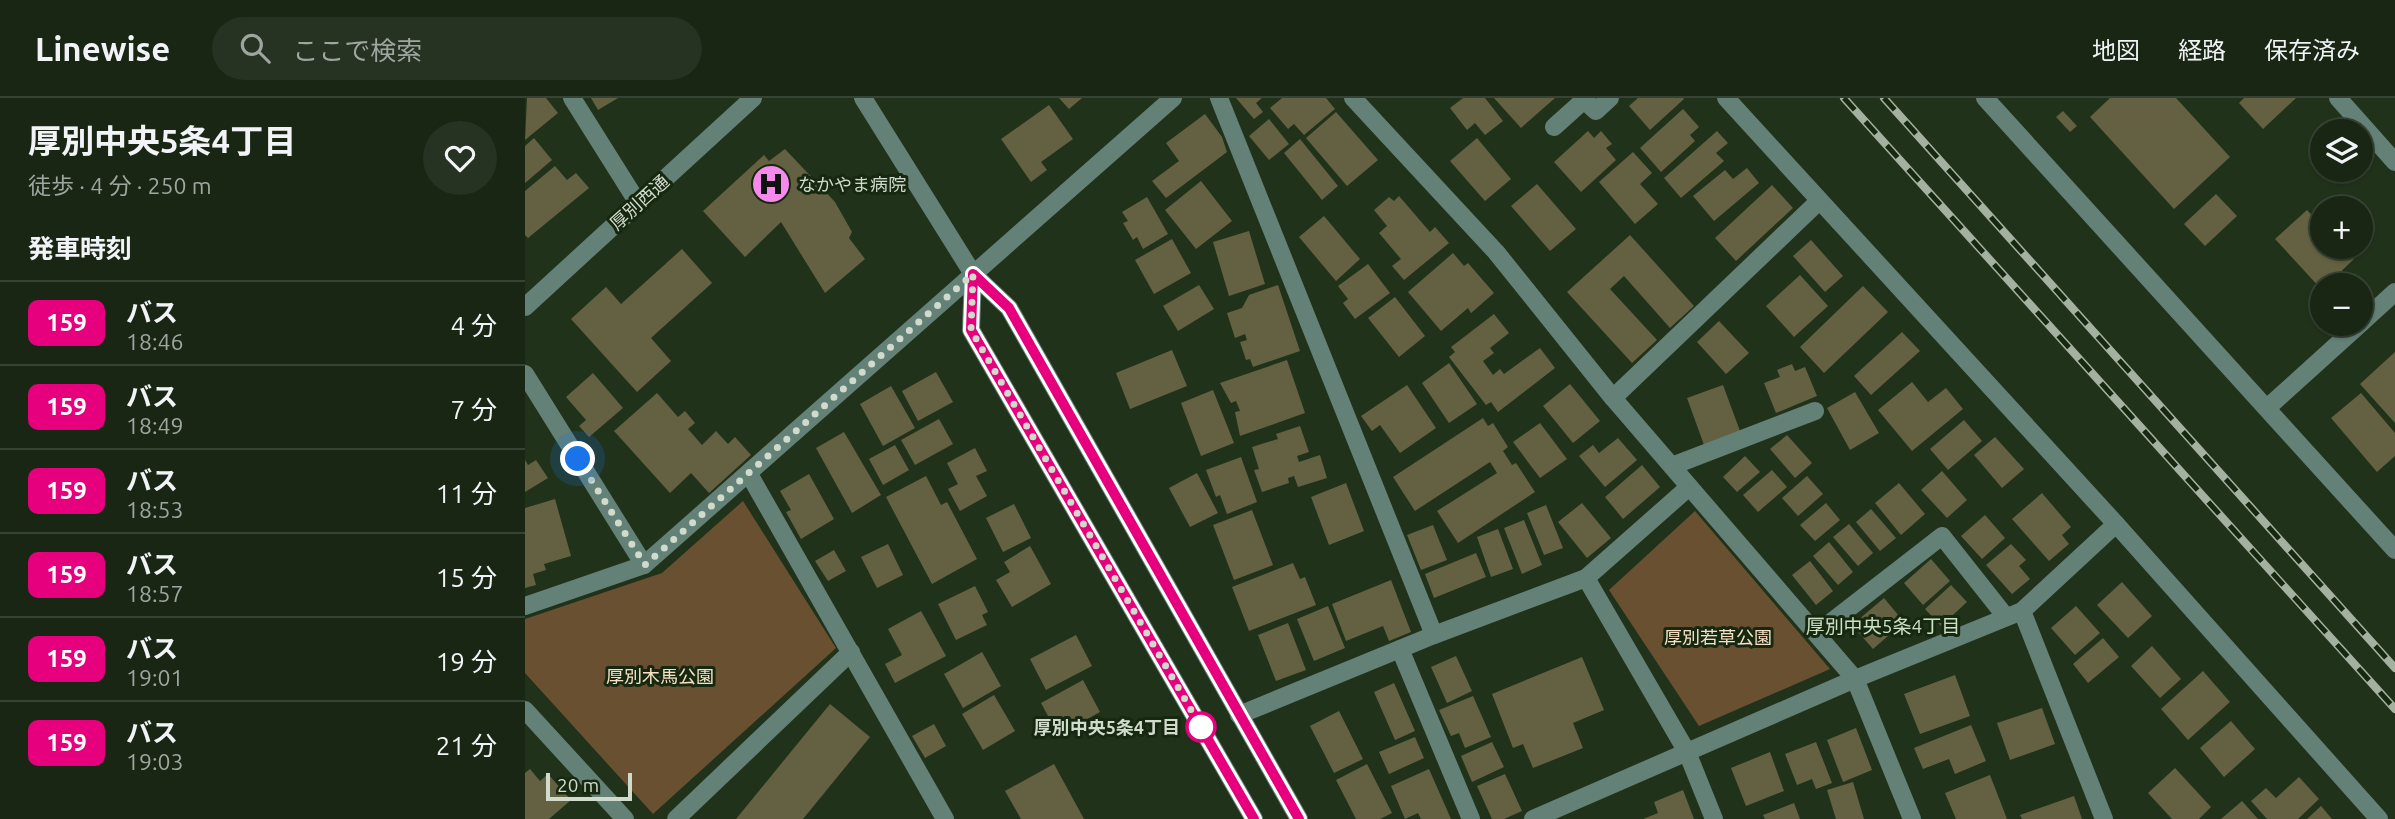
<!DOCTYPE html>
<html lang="ja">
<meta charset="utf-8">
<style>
body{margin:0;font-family:Ubuntu,"Noto Sans JP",sans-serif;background:#263222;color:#f1f3f6;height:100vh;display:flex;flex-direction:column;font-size:26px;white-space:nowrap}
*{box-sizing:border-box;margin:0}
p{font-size:23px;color:#9fa5a0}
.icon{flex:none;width:38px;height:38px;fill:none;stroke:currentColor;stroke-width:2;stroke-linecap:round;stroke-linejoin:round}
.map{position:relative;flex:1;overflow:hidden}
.panel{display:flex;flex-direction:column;background:#192614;width:525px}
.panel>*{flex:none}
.badge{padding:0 14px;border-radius:10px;font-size:24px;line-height:46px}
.controls{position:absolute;left:1785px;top:21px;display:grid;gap:14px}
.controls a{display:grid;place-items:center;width:63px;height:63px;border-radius:50%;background:#192614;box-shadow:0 2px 5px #0004,0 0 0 2px #374334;font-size:35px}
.scale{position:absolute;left:21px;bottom:18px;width:86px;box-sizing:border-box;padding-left:7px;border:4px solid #d0dbcc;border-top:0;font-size:19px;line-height:24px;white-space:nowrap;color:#d0dbcc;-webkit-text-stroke:5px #172811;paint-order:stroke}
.you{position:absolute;width:35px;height:35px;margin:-18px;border:5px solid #fff;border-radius:50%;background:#1a73e8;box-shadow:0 0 0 10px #1a73e833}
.map>.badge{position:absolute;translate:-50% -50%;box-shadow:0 0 0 4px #fff}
h2{padding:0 28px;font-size:26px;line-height:63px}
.round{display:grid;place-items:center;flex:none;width:74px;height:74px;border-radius:37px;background:#263222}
.head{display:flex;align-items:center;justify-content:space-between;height:119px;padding:0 28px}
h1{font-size:33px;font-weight:700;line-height:52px}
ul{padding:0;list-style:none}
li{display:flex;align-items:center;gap:21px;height:84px;padding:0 28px;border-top:2px solid #374334}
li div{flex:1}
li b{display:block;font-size:26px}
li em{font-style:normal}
li .badge{min-width:77px;font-weight:700;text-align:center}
header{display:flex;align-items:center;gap:42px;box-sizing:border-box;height:98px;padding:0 35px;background:#192614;border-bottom:2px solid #374334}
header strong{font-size:33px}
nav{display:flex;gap:38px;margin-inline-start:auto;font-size:24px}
.search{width:490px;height:63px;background:#263222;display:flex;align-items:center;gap:18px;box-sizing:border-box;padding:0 24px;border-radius:38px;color:#9fa5a0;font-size:26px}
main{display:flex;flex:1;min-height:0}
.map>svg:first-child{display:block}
.green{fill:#695031}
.building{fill:#636141}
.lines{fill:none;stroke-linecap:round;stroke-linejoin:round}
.minor{stroke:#648177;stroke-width:18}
.rail-casing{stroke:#a4b1a0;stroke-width:8}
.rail{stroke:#172811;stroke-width:5;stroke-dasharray:16;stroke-linecap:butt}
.line-casing{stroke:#fff;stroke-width:16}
.line{stroke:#e6007e;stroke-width:10}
.walk{stroke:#d0dbcc;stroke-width:7;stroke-dasharray:0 12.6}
.stop-dot{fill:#fff;stroke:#e6007e;stroke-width:3.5}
.labels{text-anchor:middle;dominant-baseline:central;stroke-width:6;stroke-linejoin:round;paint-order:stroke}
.poi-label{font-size:18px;fill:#d0dbcc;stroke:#172811;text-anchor:start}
.street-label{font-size:18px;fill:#d0dbcc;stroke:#172811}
.park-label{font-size:18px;fill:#f7e0c4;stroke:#172811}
.stop-label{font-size:18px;font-weight:bold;fill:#d0dbcc;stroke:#172811;text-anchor:end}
.neighbourhood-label{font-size:19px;fill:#cce2c4;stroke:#172811}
</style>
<header>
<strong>Linewise</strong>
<div class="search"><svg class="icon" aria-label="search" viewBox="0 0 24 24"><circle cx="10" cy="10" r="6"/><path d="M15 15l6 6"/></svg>ここで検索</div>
<nav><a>地図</a><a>経路</a><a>保存済み</a></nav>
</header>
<main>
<section class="panel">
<div class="head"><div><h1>厚別中央5条4丁目</h1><p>徒歩 · 4 分 · 250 m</p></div><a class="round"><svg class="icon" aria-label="heart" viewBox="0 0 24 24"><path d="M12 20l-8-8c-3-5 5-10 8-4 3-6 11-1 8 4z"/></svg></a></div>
<h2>発車時刻</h2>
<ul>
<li><span class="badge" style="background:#e6007e;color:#fff">159</span><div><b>バス</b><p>18:46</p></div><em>4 分</em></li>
<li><span class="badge" style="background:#e6007e;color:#fff">159</span><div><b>バス</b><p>18:49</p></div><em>7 分</em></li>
<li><span class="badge" style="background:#e6007e;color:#fff">159</span><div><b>バス</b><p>18:53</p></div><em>11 分</em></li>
<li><span class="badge" style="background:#e6007e;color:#fff">159</span><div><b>バス</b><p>18:57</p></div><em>15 分</em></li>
<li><span class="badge" style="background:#e6007e;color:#fff">159</span><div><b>バス</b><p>19:01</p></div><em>19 分</em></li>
<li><span class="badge" style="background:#e6007e;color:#fff">159</span><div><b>バス</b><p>19:03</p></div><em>21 分</em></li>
</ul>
</section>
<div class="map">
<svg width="1870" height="721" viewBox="0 0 1870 721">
<rect width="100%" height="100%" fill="#21321a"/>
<g class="green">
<polygon points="218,403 311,550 128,716 0,575 0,521 137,475"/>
<polygon points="1170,413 1305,571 1174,628 1084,492"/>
</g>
<g class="building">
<polygon points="2,0 21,0 33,15 0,42"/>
<polygon points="66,0 93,0 73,12"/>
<polygon points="534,0 557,0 544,11"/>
<polygon points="711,0 737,0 731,5 738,14 729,21"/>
<polygon points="757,0 801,0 810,11 779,37 769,26 763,31 745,10"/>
<polygon points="938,0 960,0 978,23 960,37 950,25 942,32 925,10"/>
<polygon points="969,0 1030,0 996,30"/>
<polygon points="1113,0 1158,0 1159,1 1125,32 1104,8"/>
<polygon points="1585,0 1651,0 1705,59 1649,111 1565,19"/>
<polygon points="1719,0 1771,0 1738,31 1714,5"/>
<polygon points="524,7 548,41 516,64 522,72 506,84 476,41"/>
<polygon points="1158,11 1174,29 1165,37 1170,43 1136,74 1115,50"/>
<polygon points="1538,13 1552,28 1545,34 1531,19"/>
<polygon points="811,14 853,62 822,88 781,40"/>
<polygon points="680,16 697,39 702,54 641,100 627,83 654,63 641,45"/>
<polygon points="744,21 764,46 744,62 724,38"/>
<polygon points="1063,33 1069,40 1076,33 1087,46 1081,50 1091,62 1056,94 1029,64"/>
<polygon points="1192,33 1203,45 1191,55 1199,63 1156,100 1139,80"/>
<polygon points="9,40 27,62 0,85 0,48"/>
<polygon points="952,40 986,81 960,103 925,63"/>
<polygon points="775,41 813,88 797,102 759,55"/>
<polygon points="260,51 310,104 327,134 324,140 340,161 300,195 256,124 220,159 178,113 239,57 244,63"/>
<polygon points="1108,54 1127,75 1115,86 1133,106 1110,126 1074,84"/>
<polygon points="30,68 42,82 51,75 64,90 3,140 0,137 0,93"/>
<polygon points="1222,70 1234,85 1189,123 1168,98 1200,72 1208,81"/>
<polygon points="676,83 707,123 671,151 640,112"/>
<polygon points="1012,86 1051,131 1025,153 986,108"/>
<polygon points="1247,87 1268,110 1211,163 1190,140"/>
<polygon points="1691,96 1712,118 1680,148 1659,126"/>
<polygon points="874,98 905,134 910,129 924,145 879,182 867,168 876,161 854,135 862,128 849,112 864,99 869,103"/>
<polygon points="622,99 643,136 618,151 612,139 608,142 598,125 603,123 597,114"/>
<polygon points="1782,112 1797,128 1797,149 1817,149 1829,161 1802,187 1797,187 1797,192 1750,141"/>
<polygon points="799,118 835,161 811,183 774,139"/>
<polygon points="724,133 740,186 704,198 688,144"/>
<polygon points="1105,137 1169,208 1145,230 1099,178 1085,191 1132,242 1107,265 1042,194"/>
<polygon points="647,141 666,175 629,196 610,162"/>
<polygon points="1286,142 1318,178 1300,194 1268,158"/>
<polygon points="157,151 187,185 126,240 146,263 112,294 46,221 81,189 96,206"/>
<polygon points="928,155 939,168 943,165 969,195 946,215 943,210 916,233 883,194"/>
<polygon points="843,166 865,195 830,221 818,205 823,201 813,188"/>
<polygon points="1275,177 1303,208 1269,239 1241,208"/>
<polygon points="674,187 689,211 653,233 638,208"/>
<polygon points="753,187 775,253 728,269 725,261 721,262 715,244 722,242 720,236 710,240 702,215 717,210 724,197"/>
<polygon points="1338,188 1363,214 1299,275 1275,249"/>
<polygon points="870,199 900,238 874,259 843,220"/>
<polygon points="969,216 984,235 965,250 969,255 958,263 968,277 975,271 979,276 1015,250 1030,270 973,314 966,304 961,307 924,259 930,254 926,249"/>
<polygon points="1194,223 1224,255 1201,276 1172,244"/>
<polygon points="1377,234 1395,253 1346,297 1329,278"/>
<polygon points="647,252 662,288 605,311 591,275"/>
<polygon points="1870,254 1870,325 1835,286"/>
<polygon points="762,262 780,315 715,338 710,314 715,313 711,303 706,305 695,285"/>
<polygon points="924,265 952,306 924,325 897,285"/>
<polygon points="1267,266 1270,273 1280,269 1292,298 1251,315 1239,285 1255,279 1252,272"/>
<polygon points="411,274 428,304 393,323 377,293"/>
<polygon points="68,275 98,310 64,339 54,328 61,322 41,299"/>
<polygon points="1387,284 1403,304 1421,290 1438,311 1387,353 1353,312"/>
<polygon points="1045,286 1075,323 1048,345 1018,308"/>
<polygon points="882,287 911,330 875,355 855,327 847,333 836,318"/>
<polygon points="1198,287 1215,333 1179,347 1162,300"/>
<polygon points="366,288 390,330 358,348 335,306"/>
<polygon points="688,292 709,345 676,358 656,305"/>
<polygon points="1330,294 1354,335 1325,352 1302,310"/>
<polygon points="132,295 153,319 160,313 170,325 163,331 177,347 191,333 203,346 210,339 226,357 184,395 166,375 145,395 89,333"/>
<polygon points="1836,295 1870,335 1870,358 1852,374 1806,320"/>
<polygon points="958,320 963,328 968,325 983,349 978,353 987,367 991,365 1010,394 933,445 912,413 972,375 965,364 890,413 868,379"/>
<polygon points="414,321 428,346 390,367 376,342"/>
<polygon points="1439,322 1457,343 1423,372 1405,351"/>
<polygon points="1015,325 1042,361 1015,380 988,344"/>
<polygon points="775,328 784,354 772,358 774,364 795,357 802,380 773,389 769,378 763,380 764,385 737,394 729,372 734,371 727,349 753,341 751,336"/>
<polygon points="319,334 356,397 327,415 291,350"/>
<polygon points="1262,337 1287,365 1270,380 1245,351"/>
<polygon points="1470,339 1499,371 1477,390 1449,357"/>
<polygon points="1093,340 1112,362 1080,389 1054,358 1068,347 1074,355"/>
<polygon points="370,347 384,372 358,387 344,361"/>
<polygon points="450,350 462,373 451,378 462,398 435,413 423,391 433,386 422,365"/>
<polygon points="1220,358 1235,374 1212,394 1198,379"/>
<polygon points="716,359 732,404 702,416 695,397 691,399 681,372"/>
<polygon points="0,362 3,367 11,362 23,380 0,394"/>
<polygon points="1117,367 1135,389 1098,421 1080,399"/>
<polygon points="1247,372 1262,389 1233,414 1218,397"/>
<polygon points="1417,373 1442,402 1422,420 1396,392"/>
<polygon points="672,375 693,415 665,429 644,390"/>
<polygon points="284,376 309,421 276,441 261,414 266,412 255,393"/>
<polygon points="401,378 416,407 422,404 452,461 407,486 361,399"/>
<polygon points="1282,378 1298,396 1273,418 1257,400"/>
<polygon points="821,385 839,433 804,447 786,399"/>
<polygon points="1374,385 1400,416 1376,437 1350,405"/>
<polygon points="1517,395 1546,429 1537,437 1544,446 1524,463 1487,421"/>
<polygon points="30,401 46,458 19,466 21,472 8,476 11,487 0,490 0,410"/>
<polygon points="1057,405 1086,440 1062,460 1033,424"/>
<polygon points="1301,405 1315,422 1290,443 1275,427"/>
<polygon points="489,406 506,440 478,454 461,420"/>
<polygon points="1021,407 1038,450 1019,457 1002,415"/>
<polygon points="1346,411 1371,440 1355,453 1331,424"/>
<polygon points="727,412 748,467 709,482 688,427"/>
<polygon points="1460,417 1480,440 1457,461 1436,438"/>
<polygon points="999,422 1017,467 997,476 979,430"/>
<polygon points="1324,426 1348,455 1333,468 1308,439"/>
<polygon points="908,427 922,462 896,472 882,437"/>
<polygon points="973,431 988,471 966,479 952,439"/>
<polygon points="1304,444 1328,474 1313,487 1288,458"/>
<polygon points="363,446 378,477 352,490 336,459"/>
<polygon points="1486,446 1501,462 1494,468 1505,481 1487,496 1461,467"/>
<polygon points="505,448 526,486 487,509 471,482 485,474 479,464"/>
<polygon points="309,452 321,473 303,483 290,463"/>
<polygon points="951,455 961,479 909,500 900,476"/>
<polygon points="1406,461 1425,483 1398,507 1379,485"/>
<polygon points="1285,463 1308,493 1291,507 1267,477"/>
<polygon points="768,465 775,481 780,479 791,507 724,533 707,489"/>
<polygon points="866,482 886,534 864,543 858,528 821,543 807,506"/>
<polygon points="1597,484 1627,518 1603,540 1572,507"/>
<polygon points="1426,487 1442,504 1416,528 1400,511"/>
<polygon points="450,488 463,514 457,517 462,527 431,542 413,506"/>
<polygon points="1359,500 1379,524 1348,551 1327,527"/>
<polygon points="803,508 820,550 789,563 772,521"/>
<polygon points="1551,508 1575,535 1550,557 1526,530"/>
<polygon points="396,513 421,558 370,585 360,566 377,557 363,531"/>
<polygon points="763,525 781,572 751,583 733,537"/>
<polygon points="551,537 567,568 521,592 505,561"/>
<polygon points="1578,540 1594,559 1563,585 1548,566"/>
<polygon points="1627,548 1656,581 1635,600 1606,568"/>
<polygon points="457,554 476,588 438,610 419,576"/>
<polygon points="931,558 947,593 922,605 906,569"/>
<polygon points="1057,559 1079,612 1048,625 1058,650 1008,670 998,646 988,650 967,596"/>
<polygon points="1678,573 1705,604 1663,642 1636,611"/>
<polygon points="1430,577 1445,618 1395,636 1379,596"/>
<polygon points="558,582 575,614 537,635 534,629 530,631 516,605"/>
<polygon points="869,585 890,633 870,642 849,594"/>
<polygon points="469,597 490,633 458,652 437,616"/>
<polygon points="948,598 966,639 940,650 934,635 926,638 914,612"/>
<polygon points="305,606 345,639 278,721 211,721"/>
<polygon points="1517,610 1530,646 1485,662 1472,625"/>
<polygon points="814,613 838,661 809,675 785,628"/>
<polygon points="1706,623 1730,651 1699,679 1675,650"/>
<polygon points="409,626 421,648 400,660 387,638"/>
<polygon points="1446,627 1461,663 1430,676 1424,661 1398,671 1389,650"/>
<polygon points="1331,630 1347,672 1318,684 1302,642"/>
<polygon points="890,639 899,660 864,676 854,654"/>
<polygon points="967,644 979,669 947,684 936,658"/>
<polygon points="1291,644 1307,685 1291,691 1287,681 1272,687 1260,656"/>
<polygon points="1245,654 1259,693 1221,708 1206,670"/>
<polygon points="529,666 559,721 496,721 480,693"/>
<polygon points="842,666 867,715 855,721 831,721 811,682"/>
<polygon points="1650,670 1686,709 1674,721 1647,721 1623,695"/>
<polygon points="5,671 15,683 23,676 46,702 24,721 0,721 0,675"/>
<polygon points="904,671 926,721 896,721 893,715 880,721 866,688"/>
<polygon points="980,676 997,713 979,721 967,721 952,688"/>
<polygon points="1465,677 1482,721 1431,721 1420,695"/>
<polygon points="1774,679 1794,701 1773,721 1742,721 1726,703 1741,690 1751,700"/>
<polygon points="1328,684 1339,721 1311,721 1302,692"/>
<polygon points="1158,692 1169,721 1118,721 1133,715 1129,704"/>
<polygon points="1549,698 1557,721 1497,721 1495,717"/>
<polygon points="1717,703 1733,721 1696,721"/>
<polygon points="1269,705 1275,721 1240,721 1238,717"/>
<polygon points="1796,708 1807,721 1782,721"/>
</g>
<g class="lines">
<g class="minor">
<polyline points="47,0 113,105"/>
<polyline points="338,0 448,176 484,210 774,721"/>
<polyline points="694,0 909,537"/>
<polyline points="828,0 971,154 1088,300 1330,581 1387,721"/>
<polyline points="1201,0 1591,426 1854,721"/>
<polyline points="1460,0 1870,452"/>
<polyline points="1813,0 1870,64"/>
<polyline points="1029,29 1059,2 1071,13 1085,0"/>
<polyline points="448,176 446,232 729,721"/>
<polyline points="0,209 228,0"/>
<polyline points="1836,225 1870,194"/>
<polyline points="0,276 119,467"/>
<polyline points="1088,300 1294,103"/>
<polyline points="1742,310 1835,226"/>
<polyline points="1147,368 1290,313"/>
<polyline points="224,376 420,721"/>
<polyline points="1061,480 1162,654 1189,721"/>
<polyline points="0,508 119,467 648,0"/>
<polyline points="1497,513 1579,721"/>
<polyline points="1292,535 1417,438 1481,519"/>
<polyline points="875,551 946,721"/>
<polyline points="0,612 100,721"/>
<polyline points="714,617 909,537 1061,480 1164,389"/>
<polyline points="151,721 326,554"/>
<polyline points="1008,721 1330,581 1497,513 1591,426"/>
</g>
<defs>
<g id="rail">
<polyline points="1319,0 1870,611"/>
<polyline points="1359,0 1870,570"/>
</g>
</defs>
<use href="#rail" class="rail-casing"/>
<use href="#rail" class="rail"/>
</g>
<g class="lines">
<defs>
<polyline id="line" points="729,721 446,232 448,176 484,210 774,721"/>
</defs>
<use href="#line" class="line-casing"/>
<use href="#line" class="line"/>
<polyline class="walk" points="53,361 120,467 448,176 446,232 676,629"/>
</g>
<defs>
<symbol id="hospital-disc" viewBox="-11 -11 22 22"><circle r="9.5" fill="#f788ec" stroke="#172811"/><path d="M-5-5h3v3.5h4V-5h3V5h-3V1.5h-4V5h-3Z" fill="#111"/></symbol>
</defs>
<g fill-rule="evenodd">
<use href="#hospital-disc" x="224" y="64" width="44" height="44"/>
</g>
<circle class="stop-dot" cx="676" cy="629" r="14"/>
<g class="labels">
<g class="poi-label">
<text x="273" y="86">なかやま病院</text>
</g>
<g class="street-label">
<text transform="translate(114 104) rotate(-42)">厚別西通</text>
</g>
<g class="park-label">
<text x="1193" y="539">厚別若草公園</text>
<text x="135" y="578">厚別木馬公園</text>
</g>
<g class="stop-label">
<text x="655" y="629">厚別中央5条4丁目</text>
</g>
<g class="neighbourhood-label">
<text x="1358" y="528">厚別中央5条4丁目</text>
</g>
</g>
</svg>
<div class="controls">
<a><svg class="icon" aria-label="layers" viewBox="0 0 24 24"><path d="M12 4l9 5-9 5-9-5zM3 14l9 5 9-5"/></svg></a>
<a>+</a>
<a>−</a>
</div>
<div class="scale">20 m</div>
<div class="you" style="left:53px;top:361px"></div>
</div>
</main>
